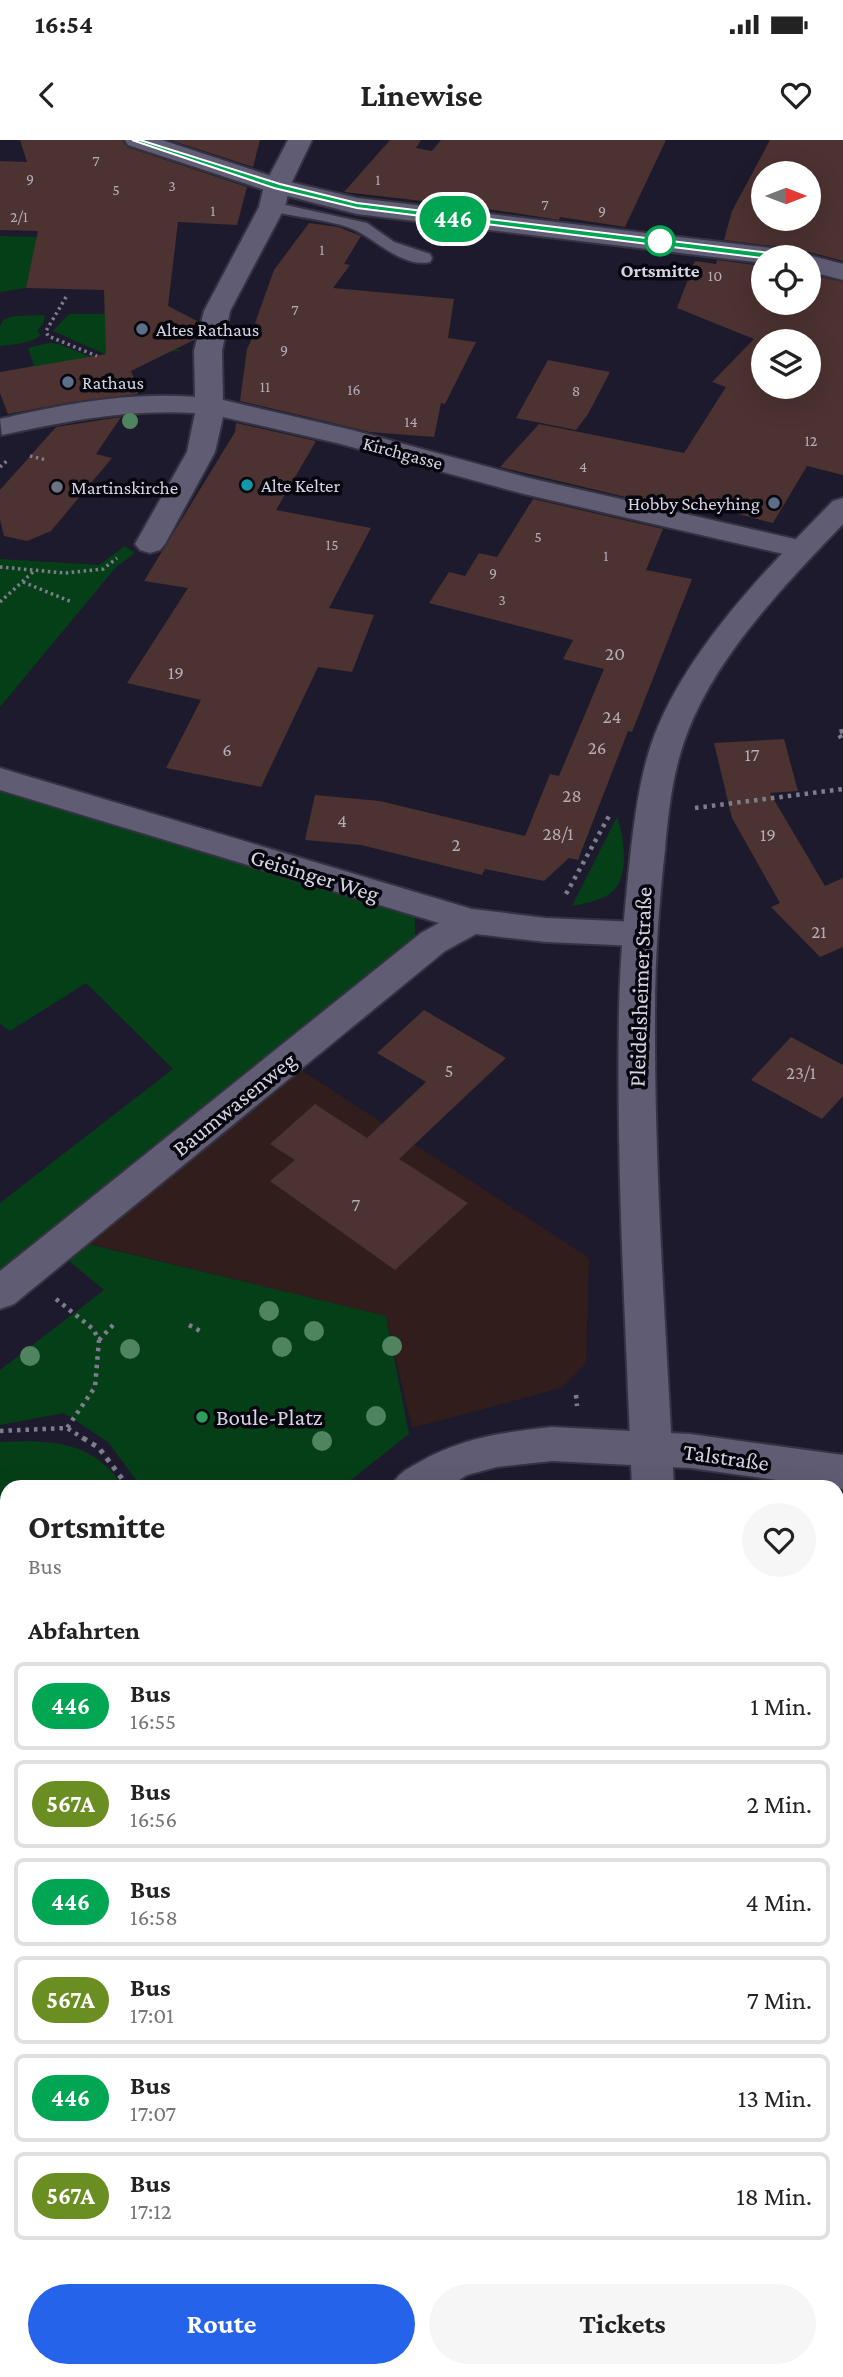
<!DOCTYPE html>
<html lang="de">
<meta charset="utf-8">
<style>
body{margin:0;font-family:"Crimson Pro",serif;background:#f6f6f6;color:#222;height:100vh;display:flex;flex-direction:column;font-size:26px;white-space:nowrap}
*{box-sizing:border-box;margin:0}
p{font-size:23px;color:#767676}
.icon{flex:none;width:38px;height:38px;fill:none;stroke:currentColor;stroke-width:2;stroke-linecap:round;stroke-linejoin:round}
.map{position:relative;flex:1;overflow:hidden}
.details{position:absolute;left:0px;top:1340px;width:844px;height:898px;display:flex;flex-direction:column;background:#fff;border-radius:21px 21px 0 0;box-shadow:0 7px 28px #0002}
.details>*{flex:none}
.badge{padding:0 14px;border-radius:23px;font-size:24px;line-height:46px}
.needle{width:46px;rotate:90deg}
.tools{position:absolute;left:751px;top:21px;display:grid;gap:14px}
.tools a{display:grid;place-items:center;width:70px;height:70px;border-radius:50%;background:#fff;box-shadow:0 7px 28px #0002;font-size:35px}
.map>.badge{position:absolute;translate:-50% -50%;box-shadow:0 0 0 4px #fff}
h2{padding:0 28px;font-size:26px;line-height:63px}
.round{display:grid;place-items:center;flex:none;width:74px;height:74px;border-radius:37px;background:#f6f6f6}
.summary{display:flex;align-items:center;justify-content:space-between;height:119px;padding:0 28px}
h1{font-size:33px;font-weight:700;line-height:52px}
.button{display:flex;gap:14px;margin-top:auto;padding:14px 28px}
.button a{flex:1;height:80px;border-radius:42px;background:#2563eb;color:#fff;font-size:28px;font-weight:700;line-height:80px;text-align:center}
.button a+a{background:#f6f6f6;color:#222}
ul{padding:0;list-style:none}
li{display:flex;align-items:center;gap:21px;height:88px;margin:0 14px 10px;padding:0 14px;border:4px solid #e0e0e0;border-radius:10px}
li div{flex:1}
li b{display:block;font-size:26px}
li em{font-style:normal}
li .badge{min-width:77px;font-weight:700;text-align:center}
.status{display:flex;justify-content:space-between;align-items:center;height:49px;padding:0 35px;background:#fff;direction:ltr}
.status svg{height:19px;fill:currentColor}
header{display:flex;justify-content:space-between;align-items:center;height:91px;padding:0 28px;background:#fff;font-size:32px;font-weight:700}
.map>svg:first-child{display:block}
.industrial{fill:#311e1c}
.green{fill:#053f17}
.building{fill:#4c3230;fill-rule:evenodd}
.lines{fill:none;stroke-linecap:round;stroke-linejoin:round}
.service-casing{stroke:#353342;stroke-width:4}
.minor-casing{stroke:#353342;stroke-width:4}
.secondary-casing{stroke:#353342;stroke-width:4}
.path-far2{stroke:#7f7d8d;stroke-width:3.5;stroke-dasharray:2.5 3.5;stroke-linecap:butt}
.path-far1{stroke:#7f7d8d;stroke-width:4.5;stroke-dasharray:3.5 5;stroke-linecap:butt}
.path{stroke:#7f7d8d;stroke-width:5;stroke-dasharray:4.5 6;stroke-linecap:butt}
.service{fill:#5f5c74;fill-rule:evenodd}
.minor{fill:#5f5c74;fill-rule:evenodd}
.secondary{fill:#5f5c74;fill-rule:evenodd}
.tree{fill:#508360}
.line{fill:#00a651;stroke:#fff;stroke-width:2}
.stop-dot{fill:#fff;stroke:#00a651;stroke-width:3.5}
.service-dot{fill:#5c6f8a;stroke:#07060e;stroke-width:2.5}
.culture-dot{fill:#0f9aa8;stroke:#07060e;stroke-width:2.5}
.worship-dot{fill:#6b7280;stroke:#07060e;stroke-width:2.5}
.leisure-dot{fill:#2e9e5b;stroke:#07060e;stroke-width:2.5}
.labels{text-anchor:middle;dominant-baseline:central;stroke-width:7;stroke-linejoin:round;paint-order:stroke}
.far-number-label{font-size:16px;fill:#b4acb6}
.far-stop-label{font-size:19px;font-weight:bold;fill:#d6d4e2;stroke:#07060e}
.far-poi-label{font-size:19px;fill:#d6d4e2;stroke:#07060e;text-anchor:start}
.far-street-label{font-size:19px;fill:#d6d4e2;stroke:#07060e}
.number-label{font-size:19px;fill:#b4acb6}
.street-label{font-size:23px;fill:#d6d4e2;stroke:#07060e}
.poi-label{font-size:23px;fill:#d6d4e2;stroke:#07060e;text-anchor:start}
</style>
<div class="status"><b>16:54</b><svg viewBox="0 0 49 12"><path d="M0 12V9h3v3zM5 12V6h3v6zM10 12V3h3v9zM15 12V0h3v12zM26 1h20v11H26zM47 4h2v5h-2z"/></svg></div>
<header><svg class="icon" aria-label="back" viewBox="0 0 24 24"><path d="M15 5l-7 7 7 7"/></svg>Linewise<svg class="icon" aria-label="heart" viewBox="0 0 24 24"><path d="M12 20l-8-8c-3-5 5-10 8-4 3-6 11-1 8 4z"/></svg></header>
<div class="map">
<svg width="843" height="2237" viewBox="0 0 843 2237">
<rect width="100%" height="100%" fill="#1d1a2d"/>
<polygon class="industrial" points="278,915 589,1118 586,1223 561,1248 412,1288 386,1176 49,1094"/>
<g class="green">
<polygon points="0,96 38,97 26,148 0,152"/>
<polygon points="69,174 105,174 106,210 170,207 182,211 105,214 53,191"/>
<path d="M45,175L44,182L37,191L41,195C30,204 15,204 0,206V186L4,179L15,176Z"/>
<polygon points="48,203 59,204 91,217 32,233 29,227 34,225 28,208"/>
<polygon points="125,406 135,413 116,427 0,567 0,419 99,425"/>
<polygon points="0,629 407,752 415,776 415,801 0,1134 0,1063 173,929 86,843 10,891 0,884"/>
<path d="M617,677C624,695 630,737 613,751C602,761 586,763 572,766Z"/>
<polygon points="80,1102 386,1176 409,1294 342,1347 142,1348 108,1302 64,1273 0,1285 0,1230 104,1150 63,1116"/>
<path d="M29,1301C73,1303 98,1310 124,1347L7,1348V2044H0V1302Z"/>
<polygon points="843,1382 843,2156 836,2131 836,1384"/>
</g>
<g class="building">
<polygon points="20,0 122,0 127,7 247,47 237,85 178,82 168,166 199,182 194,200 131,231 139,251 137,254 72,262 8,274 0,253 0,232 106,214 104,150 26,148 38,91 0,90 0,21 27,22"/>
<polygon points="170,0 260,0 253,27"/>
<polygon points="390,0 421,0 416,8 432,11 441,0 666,0 625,87 560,77 559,80 475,67 344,52"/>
<path d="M770,0H843V121L809,112L795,117L789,108L724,100L732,71ZM763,33H808V79H763Z"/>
<polygon points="309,83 338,87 361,96 344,124 350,125 333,148 454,159 448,198 476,202 445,264 441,263 434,297 370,292 240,261 247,209 259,185 255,183 274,130"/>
<path d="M717,120L763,126V163H808V134L843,142V335L807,326L773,383L677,358L672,368L500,327L539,284L684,313L726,247L712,242L754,199L677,168L695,121L716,124ZM763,201H808V247H763Z"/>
<polygon points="548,220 610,232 588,274 576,290 516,278"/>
<polygon points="121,277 96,314 112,318 51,391 27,401 4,396 0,380 0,350 56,287"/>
<polygon points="236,283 316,301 276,370 371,388 329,468 374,475 352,532 318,527 261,647 166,628 201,560 127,543 188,448 144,441 235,292"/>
<polygon points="533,359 663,389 646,430 692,439 632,592 628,591 578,720 569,718 544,741 485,729 482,735 361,705 305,700 315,655 380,661 525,696 550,634 559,636 604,529 563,519 573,500 429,463 449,432 465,436 479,413 497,417"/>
<polygon points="784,599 798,651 770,653 825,746 843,738 843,807 820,817 771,767 780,763 732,678 714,603"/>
<polygon points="424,870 506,918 399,1019 468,1063 395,1130 270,1041 295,1020 270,1004 315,964 367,998 426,942 377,913"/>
<polygon points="791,897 843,925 843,956 822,979 751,940"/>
</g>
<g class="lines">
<defs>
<path id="service" d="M272,62L367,83L394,102L430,114L432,118L430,122C404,128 377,101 357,91C339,81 289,76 266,70L264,67L266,64Z"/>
<g id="minor">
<path d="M288,0H312L290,46L285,67L230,171L222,211L223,260L352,290L529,338L812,403L816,409L812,415L801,418L524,354L337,303L223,277L215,312L165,404L160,410L150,413L140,410L135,404L187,312L195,273C128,269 67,281 2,295L0,279C65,264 128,252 195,257L194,211L204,171L259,67L264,46Z"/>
<polygon points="0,628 472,769 546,778 638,782 650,785 655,794 650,803 638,806 546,802 476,794 445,811 14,1164 0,1169 0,1131 421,793 439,783 0,650"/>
<path d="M552,1287L690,1294L843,1315V1349L690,1328L552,1321L497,1327L467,1335L447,1348H391C397,1334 405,1330 418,1323C460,1298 504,1292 552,1287Z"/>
<polygon points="289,2231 341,2231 340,2237 288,2237"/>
</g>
<g id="secondary">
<polygon points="125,0 162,0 286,41 357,58 779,109 788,111 792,117 763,117 763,123 357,74 268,51 128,5"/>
<polygon points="808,115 843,124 843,140 808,131 808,117 800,117"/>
<path d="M843,358V384C783,447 711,520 683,605C672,638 668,675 665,709C659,764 655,817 655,872C654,1031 666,1189 674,1348H632C626,1189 616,1030 619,872C620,817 625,764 631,709C635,675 640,638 651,605C682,514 767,428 833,361Z"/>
<polygon points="751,2231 803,2231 805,2237 753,2237"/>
</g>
</defs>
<use href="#service" class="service-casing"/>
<use href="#minor" class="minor-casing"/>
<use href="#secondary" class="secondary-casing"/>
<g class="path-far2">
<polyline points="66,157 46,191 48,196 97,216"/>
<polyline points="30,316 46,320"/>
<polyline points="0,327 8,320"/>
<polyline points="0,427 65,433 103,429 117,418"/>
<polyline points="23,442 72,462"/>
<polyline points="0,462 33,432"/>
</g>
<g class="path-far1">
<polyline points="843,591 838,592 843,602"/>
<polyline points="695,668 843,649"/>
<polyline points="566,754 609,676"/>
<polyline points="56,1159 93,1189 99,1200 95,1247 67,1288"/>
<polyline points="189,1185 200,1191"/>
<polyline points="99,1200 115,1183"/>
<polyline points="576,1255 577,1266"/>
<polyline points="0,1291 67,1288 86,1300"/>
</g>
<g class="path">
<polyline points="83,1298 99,1308 129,1348"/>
<polyline points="836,2179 843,2200"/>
<polyline points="252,2231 252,2237"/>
</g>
<use href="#service" class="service"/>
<use href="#minor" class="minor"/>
<use href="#secondary" class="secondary"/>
</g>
<g class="tree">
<circle cx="130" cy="281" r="8"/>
<circle cx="269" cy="1171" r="10"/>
<circle cx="314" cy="1191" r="10"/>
<circle cx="392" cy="1206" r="10"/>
<circle cx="282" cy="1207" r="10"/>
<circle cx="130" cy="1209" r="10"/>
<circle cx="30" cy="1216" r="10"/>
<circle cx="376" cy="1276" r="10"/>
<circle cx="322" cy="1301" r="10"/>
</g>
<polygon class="line" points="132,0 140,0 280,44 357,63 778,114 783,117 778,120 357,68 274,48"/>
<circle class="stop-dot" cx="660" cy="101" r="14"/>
<g class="service-dot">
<circle cx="142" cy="189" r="7"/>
<circle cx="68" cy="242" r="7"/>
<circle cx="774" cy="363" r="7"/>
</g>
<circle class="culture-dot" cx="247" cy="345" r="7"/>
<circle class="worship-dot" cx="57" cy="347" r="7"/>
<circle class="leisure-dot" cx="202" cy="1277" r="7"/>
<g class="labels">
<g class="far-number-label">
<text x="96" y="20">7</text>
<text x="30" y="38">9</text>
<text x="378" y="39">1</text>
<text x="172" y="45">3</text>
<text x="116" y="49">5</text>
<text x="545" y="64">7</text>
<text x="213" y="70">1</text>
<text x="602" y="70">9</text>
<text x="19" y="76">2/1</text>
<text x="322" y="109">1</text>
<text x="715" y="135">10</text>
<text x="295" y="169">7</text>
<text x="284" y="209">9</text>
<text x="265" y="246">11</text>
<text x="354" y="249">16</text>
<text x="576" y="250">8</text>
<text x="411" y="281">14</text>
<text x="811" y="300">12</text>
<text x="583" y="326">4</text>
<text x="538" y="396">5</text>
<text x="332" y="404">15</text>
<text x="606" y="415">1</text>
<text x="493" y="432">9</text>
<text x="502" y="459">3</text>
</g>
<g class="far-stop-label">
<text x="660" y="130">Ortsmitte</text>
</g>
<g class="far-poi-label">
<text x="156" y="189">Altes Rathaus</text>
<text x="82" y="242">Rathaus</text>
<text x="261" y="345">Alte Kelter</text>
<text x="71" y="347">Martinskirche</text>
<text x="760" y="363" text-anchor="end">Hobby Scheyhing</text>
</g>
<g class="far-street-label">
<text transform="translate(403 313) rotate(15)">Kirchgasse</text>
</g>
<g class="number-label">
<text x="615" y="513">20</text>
<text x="176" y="532">19</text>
<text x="612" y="576">24</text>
<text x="597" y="607">26</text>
<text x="227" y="609">6</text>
<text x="752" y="614">17</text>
<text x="572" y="655">28</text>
<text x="342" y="680">4</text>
<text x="558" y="693">28/1</text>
<text x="768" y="694">19</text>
<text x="456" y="704">2</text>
<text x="819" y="791">21</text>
<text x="449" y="930">5</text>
<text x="801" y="932">23/1</text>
<text x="356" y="1064">7</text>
</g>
<g class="street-label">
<text transform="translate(315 735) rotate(17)">Geisinger Weg</text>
<text transform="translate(640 847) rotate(-88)">Pleidelsheimer Straße</text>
<text transform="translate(234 964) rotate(-39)">Baumwasenweg</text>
<text transform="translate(726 1317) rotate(8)">Talstraße</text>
</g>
<g class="poi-label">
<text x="216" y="1277">Boule-Platz</text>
</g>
</g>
</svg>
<div class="tools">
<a><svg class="needle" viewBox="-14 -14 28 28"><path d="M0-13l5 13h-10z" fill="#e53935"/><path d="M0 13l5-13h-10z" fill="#767676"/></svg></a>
<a><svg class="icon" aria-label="locate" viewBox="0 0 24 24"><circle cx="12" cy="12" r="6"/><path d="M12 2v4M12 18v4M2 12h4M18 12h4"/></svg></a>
<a><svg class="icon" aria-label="layers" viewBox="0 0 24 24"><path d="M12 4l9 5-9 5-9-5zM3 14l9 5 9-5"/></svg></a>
</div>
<b class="badge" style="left:453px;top:79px;background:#00a651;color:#fff">446</b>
<section class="details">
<div class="summary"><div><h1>Ortsmitte</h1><p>Bus</p></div><a class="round"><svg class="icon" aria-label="heart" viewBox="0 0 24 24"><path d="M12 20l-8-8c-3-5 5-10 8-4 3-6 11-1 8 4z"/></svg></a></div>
<h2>Abfahrten</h2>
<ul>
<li><span class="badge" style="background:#00a651;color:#fff">446</span><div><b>Bus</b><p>16:55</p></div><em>1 Min.</em></li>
<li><span class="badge" style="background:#6b8e23;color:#fff">567A</span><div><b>Bus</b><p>16:56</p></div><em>2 Min.</em></li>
<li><span class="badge" style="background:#00a651;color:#fff">446</span><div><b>Bus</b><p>16:58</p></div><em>4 Min.</em></li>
<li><span class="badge" style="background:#6b8e23;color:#fff">567A</span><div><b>Bus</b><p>17:01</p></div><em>7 Min.</em></li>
<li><span class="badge" style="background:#00a651;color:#fff">446</span><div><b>Bus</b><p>17:07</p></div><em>13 Min.</em></li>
<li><span class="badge" style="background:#6b8e23;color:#fff">567A</span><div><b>Bus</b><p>17:12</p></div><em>18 Min.</em></li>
</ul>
<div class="button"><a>Route</a><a>Tickets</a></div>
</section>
</div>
